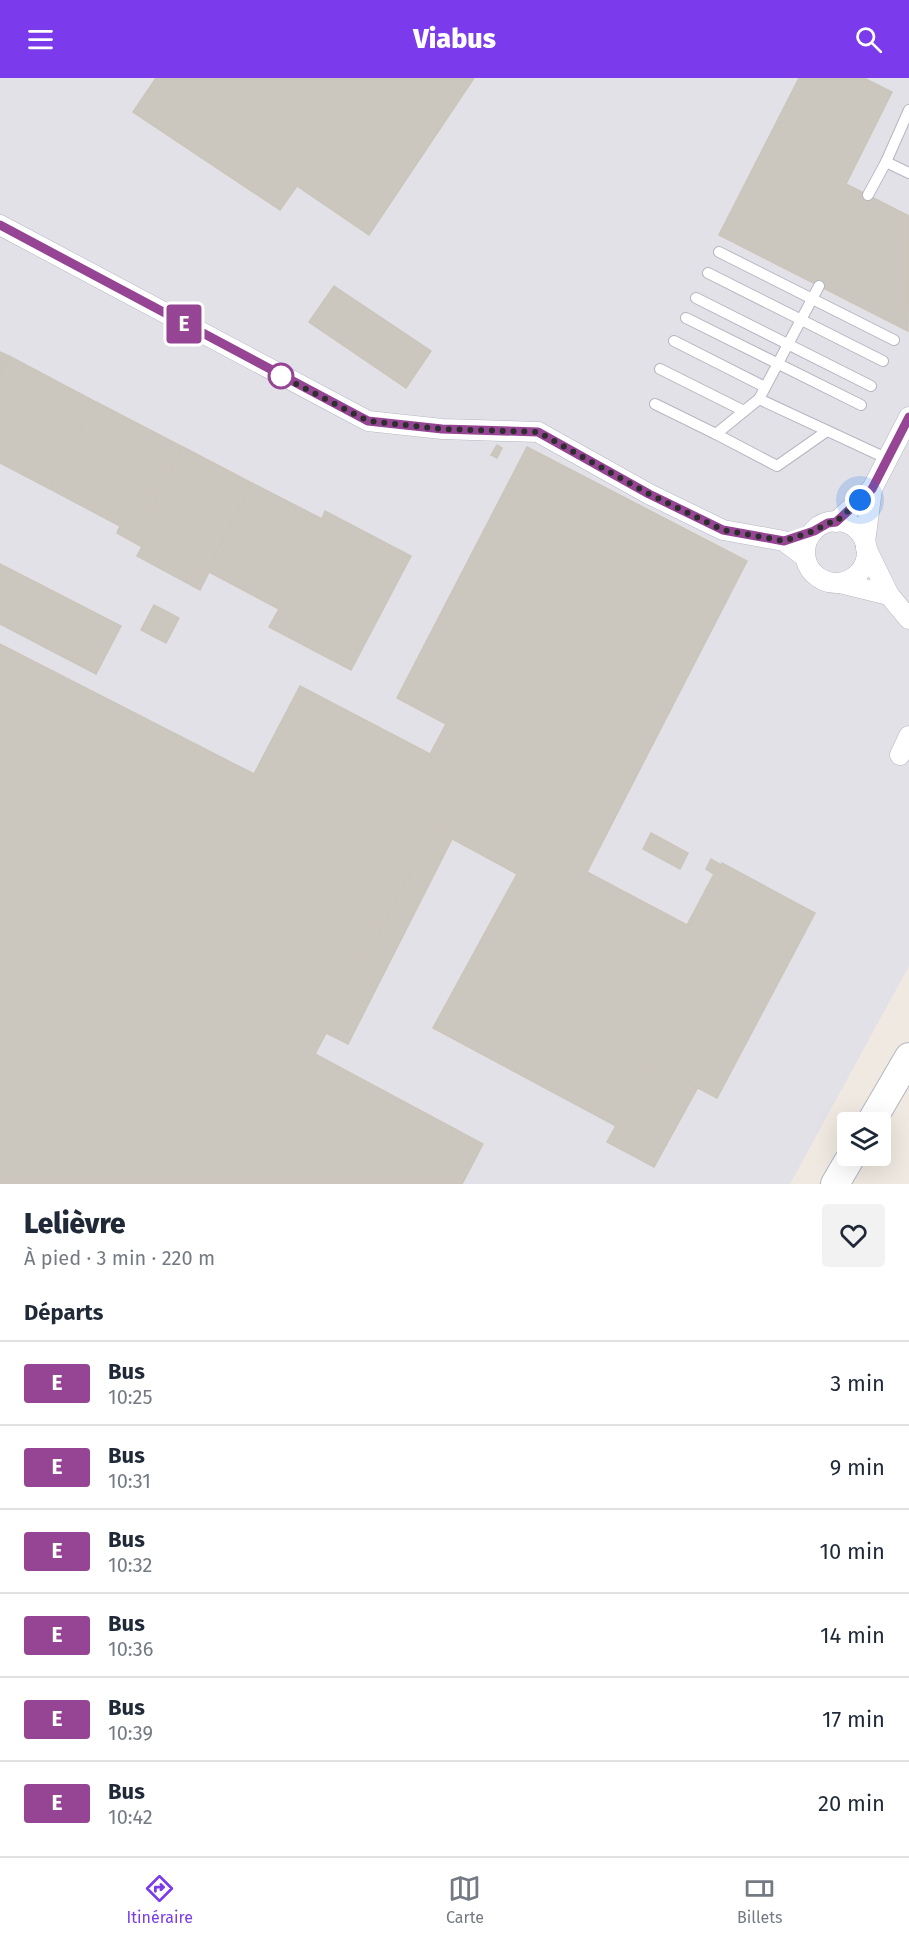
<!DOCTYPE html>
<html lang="fr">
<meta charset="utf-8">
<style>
body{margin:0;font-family:"Fira Sans",sans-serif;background:#f2f2f3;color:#1f2937;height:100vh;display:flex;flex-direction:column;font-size:22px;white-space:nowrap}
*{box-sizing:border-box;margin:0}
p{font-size:20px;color:#747a83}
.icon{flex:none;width:33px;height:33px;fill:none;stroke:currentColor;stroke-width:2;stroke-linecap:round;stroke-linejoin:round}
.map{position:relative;height:1106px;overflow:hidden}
.sheet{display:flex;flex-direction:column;background:#fff;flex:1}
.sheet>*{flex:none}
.badge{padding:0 12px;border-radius:4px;font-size:21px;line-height:39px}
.buttons{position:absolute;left:837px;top:1034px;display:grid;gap:12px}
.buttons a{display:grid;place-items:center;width:54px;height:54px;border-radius:6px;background:#fff;box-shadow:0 6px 24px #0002;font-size:30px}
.you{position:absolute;width:30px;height:30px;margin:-15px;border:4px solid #fff;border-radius:50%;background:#1a73e8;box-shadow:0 0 0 9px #1a73e833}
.map>.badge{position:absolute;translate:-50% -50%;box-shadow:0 0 0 3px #fff}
h2{padding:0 24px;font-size:22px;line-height:54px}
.round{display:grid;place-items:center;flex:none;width:63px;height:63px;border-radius:6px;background:#f2f2f3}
.headline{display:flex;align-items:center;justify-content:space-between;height:102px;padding:0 24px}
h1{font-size:28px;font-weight:800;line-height:45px}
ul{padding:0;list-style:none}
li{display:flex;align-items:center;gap:18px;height:84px;padding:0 24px;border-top:2px solid #e0e1e3}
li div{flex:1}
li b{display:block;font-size:22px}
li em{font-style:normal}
li .badge{min-width:66px;font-weight:700;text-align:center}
header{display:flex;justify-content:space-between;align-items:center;height:78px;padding:0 24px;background:#7c3aed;color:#fff;font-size:27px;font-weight:800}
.dock{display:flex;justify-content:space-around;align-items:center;height:84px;border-top:2px solid #e0e1e3;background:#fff;font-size:16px;color:#747a83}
.dock a{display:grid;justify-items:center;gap:3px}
.dock .on{color:#7c3aed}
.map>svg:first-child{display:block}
.industrial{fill:#e3e1e8}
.building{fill:#cbc7bf;stroke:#cbc5ba;stroke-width:1.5}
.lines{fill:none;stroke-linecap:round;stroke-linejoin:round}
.service-casing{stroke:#b4b7c1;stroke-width:12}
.minor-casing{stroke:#b4b7c1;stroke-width:21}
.secondary-casing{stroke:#b4b7c1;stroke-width:30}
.service{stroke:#fff;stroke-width:10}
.minor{stroke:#fff;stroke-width:20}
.secondary{stroke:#fff;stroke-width:28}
.line-casing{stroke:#fff;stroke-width:14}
.line{stroke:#954593;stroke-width:9}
.walk{stroke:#2e2e2e;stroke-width:6;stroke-dasharray:0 10.8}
.stop-dot{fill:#fff;stroke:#954593;stroke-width:3}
</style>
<header><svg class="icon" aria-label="menu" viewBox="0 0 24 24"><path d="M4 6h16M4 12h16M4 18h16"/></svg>Viabus<svg class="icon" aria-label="search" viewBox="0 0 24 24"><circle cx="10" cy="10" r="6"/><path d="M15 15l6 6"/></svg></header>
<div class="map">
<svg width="909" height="1106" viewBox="0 0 909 1106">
<rect width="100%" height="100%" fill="#efe9e1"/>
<polygon class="industrial" points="0,0 909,0 909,888 790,1106 0,1106"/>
<g class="building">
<polygon points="156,0 474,0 369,157 297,108 280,132 133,34"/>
<polygon points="799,0 864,0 892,14 846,106 909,138 908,253 719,157"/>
<polygon points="334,208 431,273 406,310 309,244"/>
<polygon points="0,274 9,278 0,296"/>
<polygon points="9,278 96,324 50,411 0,385 0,296"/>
<polygon points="96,324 183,369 136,459 145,463 142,469 117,455 120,448 50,411"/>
<polygon points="497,367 502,370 497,380 491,377"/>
<polygon points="183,369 252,405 207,493 209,494 200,512 137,478 145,463 136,459"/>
<polygon points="527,369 747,483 587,794 687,847 714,796 706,791 711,781 721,787 722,785 815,835 717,1020 651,985 616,1048 433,950 517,796 434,751 315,976 483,1066 462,1106 0,1106 0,566 254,696 300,608 430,676 446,646 397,620"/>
<polygon points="252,405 322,441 325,433 411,478 351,592 269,549 279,531 207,493"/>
<polygon points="0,486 121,548 96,596 0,546"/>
<polygon points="154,527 179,540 166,565 141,552"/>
<polygon points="434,751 452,761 348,966 326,955"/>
<polygon points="651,755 688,775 680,791 643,771"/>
<polygon points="651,985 698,1009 654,1089 607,1064"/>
</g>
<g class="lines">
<defs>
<g id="service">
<polyline points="886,84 909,95"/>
<polyline points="868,117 886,84 909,32"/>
<polyline points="719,174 894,262"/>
<polyline points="708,195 883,283"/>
<polyline points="819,208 759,321 888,381"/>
<polyline points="696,220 871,308"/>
<polyline points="686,240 861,327"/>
<polyline points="674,263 765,309"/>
<polyline points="660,291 744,333"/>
<polyline points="655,326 716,356 759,321"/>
<polyline points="716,356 777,388 827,353"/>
</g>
<g id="minor">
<polyline points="0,147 368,343 442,351 538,354 649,416 723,452 784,463 805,479"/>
<circle cx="836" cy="474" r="31"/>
<polyline points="836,444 872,411"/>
<polyline points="865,464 872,411 909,339"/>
<polyline points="866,470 889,517 909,541"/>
<polyline points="840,505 889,517"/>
<polyline points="900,677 909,658"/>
</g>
<g id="secondary">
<polyline points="871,1044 909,979"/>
<polyline points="835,1106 852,1077"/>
</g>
</defs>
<use href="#service" class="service-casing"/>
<use href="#minor" class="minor-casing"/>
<use href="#secondary" class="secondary-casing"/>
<use href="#service" class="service"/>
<use href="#minor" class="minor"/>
<use href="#secondary" class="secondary"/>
</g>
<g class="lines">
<defs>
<polyline id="line" points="0,147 368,343 442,351 538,354 649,416 723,452 784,463 814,453 828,445 836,444 872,411 909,339"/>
</defs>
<use href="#line" class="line-casing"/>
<use href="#line" class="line"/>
<polyline class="walk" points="281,298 279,297 368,343 442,351 538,354 649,416 723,452 784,463 814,453 828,445 836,444 860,422"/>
</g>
<circle class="stop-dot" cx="281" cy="298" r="12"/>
</svg>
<div class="buttons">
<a><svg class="icon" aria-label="layers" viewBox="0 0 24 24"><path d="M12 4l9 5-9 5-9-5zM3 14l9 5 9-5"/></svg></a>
</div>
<div class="you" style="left:860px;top:422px"></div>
<b class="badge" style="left:184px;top:246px;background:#954593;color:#fff">E</b>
</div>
<section class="sheet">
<div class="headline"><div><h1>Lelièvre</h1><p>À pied · 3 min · 220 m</p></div><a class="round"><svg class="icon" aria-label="heart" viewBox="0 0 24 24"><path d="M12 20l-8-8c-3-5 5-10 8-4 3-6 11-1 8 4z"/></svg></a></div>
<h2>Départs</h2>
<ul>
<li><span class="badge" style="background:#954593;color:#fff">E</span><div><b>Bus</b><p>10:25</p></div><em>3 min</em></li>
<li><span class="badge" style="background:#954593;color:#fff">E</span><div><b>Bus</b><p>10:31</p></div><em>9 min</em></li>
<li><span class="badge" style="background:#954593;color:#fff">E</span><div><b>Bus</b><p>10:32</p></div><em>10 min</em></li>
<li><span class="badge" style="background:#954593;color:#fff">E</span><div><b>Bus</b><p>10:36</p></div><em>14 min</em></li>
<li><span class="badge" style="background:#954593;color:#fff">E</span><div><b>Bus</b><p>10:39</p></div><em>17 min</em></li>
<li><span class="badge" style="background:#954593;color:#fff">E</span><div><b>Bus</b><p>10:42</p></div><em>20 min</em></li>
</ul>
</section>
<nav class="dock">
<a class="on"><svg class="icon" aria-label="directions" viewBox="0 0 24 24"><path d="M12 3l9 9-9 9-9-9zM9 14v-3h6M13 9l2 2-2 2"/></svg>Itinéraire</a>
<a><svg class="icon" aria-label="map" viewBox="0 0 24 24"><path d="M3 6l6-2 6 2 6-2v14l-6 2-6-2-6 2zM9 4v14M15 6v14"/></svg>Carte</a>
<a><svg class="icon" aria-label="tickets" viewBox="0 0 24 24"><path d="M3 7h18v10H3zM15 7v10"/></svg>Billets</a>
</nav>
